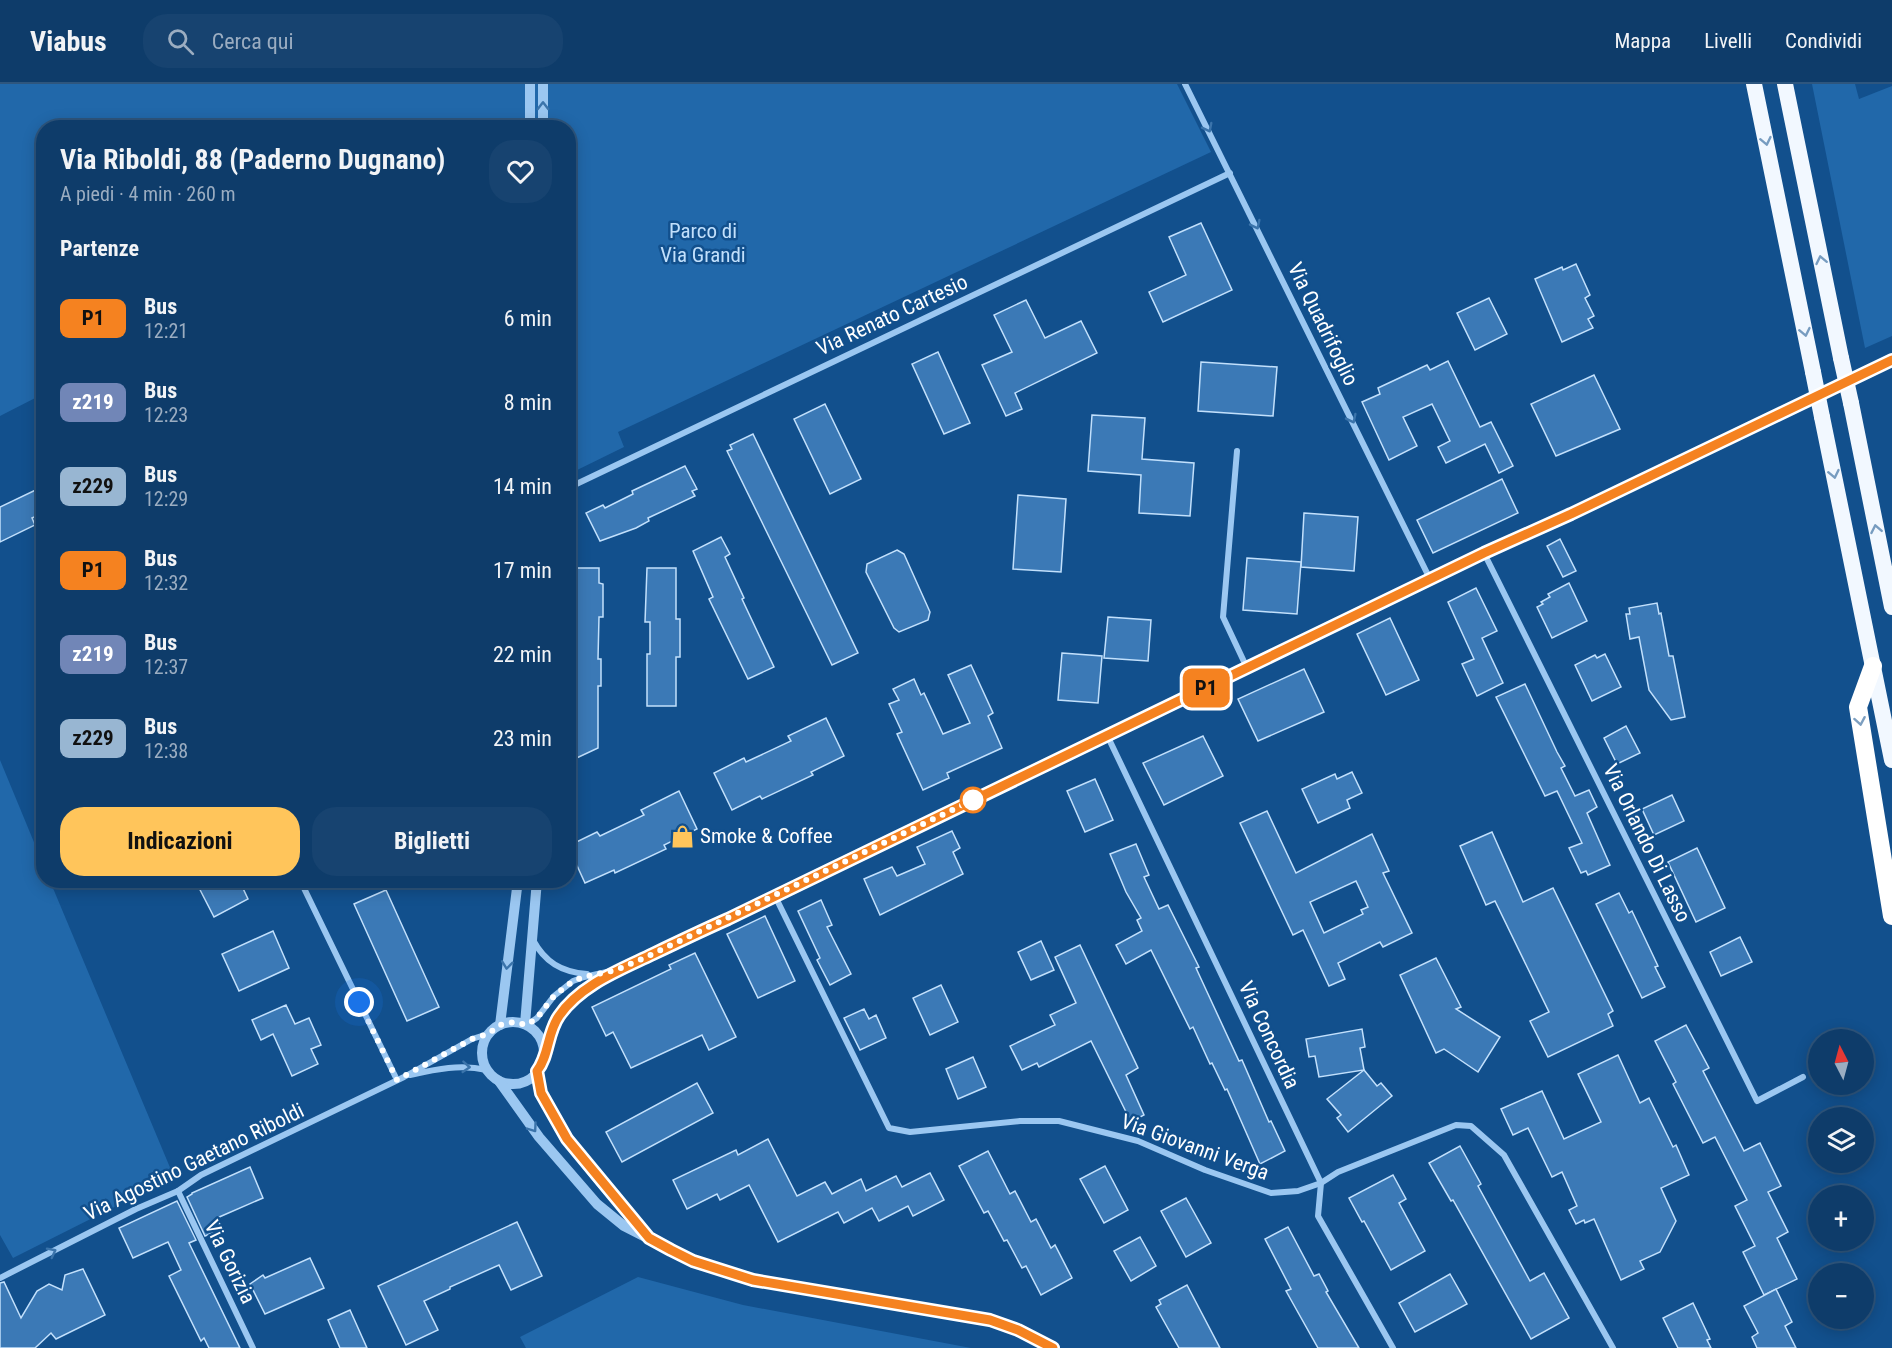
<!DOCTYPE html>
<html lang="it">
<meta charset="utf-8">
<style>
body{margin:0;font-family:"Roboto Condensed",sans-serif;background:#174370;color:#f1f3f6;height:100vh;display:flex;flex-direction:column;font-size:22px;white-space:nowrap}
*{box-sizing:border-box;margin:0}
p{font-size:20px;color:#9badc1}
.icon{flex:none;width:33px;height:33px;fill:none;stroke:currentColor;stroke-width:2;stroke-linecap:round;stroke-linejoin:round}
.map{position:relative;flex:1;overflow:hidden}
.details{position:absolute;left:36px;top:36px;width:540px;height:768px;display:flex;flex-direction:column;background:#0e3c6a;border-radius:24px;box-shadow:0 3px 15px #0003,0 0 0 2px #2e567e}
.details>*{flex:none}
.badge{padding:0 12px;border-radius:9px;font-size:21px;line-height:39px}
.needle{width:39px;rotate:354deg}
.tools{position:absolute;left:1808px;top:945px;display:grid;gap:12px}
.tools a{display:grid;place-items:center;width:66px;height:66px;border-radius:50%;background:#0e3c6a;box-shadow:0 3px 15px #0003,0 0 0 2px #2e567e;font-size:30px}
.you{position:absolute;width:30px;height:30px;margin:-15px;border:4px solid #fff;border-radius:50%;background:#1a73e8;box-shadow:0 0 0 9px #1a73e833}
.map>.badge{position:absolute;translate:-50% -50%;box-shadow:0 0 0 3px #fff}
h2{padding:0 24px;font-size:22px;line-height:54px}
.round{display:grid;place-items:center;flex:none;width:63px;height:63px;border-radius:24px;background:#174370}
.overview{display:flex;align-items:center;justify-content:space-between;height:102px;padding:0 24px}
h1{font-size:28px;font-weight:700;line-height:45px}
.button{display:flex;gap:12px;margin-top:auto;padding:12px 24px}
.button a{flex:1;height:69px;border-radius:24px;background:#ffc55b;color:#111;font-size:24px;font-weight:700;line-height:69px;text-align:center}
.button a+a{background:#174370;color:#f1f3f6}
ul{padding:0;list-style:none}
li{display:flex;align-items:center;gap:18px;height:84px;padding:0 24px}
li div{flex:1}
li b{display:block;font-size:22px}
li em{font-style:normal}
li .badge{min-width:66px;font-weight:700;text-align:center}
header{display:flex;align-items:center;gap:36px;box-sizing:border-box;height:84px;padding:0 30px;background:#0e3c6a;border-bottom:2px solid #2e567e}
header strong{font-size:28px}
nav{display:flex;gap:33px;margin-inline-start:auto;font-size:21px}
.search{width:420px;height:54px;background:#174370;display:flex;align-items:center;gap:15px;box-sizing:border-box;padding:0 21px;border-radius:24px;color:#9badc1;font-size:22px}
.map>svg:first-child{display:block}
.green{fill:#2168aa}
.building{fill:#3b79b6;stroke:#c2e0fc;stroke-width:1.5;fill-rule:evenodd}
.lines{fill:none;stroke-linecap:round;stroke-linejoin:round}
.minor{stroke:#9bc7f1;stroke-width:6}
.tertiary{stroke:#9bc7f1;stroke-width:10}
.trunk{stroke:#f2f8ff;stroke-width:16}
.motorway{stroke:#fff;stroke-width:18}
.trunk-bridge{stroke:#f2f8ff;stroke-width:16}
.oneway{stroke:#3b74ab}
.oneway2{stroke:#779cc0}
.oneway3{stroke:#7d9fc0}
.line-casing{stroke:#fff;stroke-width:14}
.line{stroke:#f58220;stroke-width:9}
.walk{stroke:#fff;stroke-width:6;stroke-dasharray:0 10.8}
.stop-dot{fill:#fff;stroke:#f58220;stroke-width:3}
.labels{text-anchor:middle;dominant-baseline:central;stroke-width:5;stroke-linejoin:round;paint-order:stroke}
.park-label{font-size:21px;fill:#c2e0fc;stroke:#12508d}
.street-label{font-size:21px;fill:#fff;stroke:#12508d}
.poi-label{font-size:21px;fill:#fff;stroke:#12508d;text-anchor:start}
</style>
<header>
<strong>Viabus</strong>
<div class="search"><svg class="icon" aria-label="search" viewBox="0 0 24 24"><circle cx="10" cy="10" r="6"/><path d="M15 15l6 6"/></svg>Cerca qui</div>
<nav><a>Mappa</a><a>Livelli</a><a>Condividi</a></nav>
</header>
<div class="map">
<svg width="1892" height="1264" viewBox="0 0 1892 1264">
<rect width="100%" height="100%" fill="#12508d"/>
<g class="green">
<polygon points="0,0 1177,0 1211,68 618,348 624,363 569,390 568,44 44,44 43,310 0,332"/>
<polygon points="1812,0 1855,0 1859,15 1892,2 1892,252 1865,264"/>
<polygon points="0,676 43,780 44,796 50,797 174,1093 13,1174 0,1151"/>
<polygon points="638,1193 743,1221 971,1264 526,1264 520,1253"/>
</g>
<g class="building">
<polygon points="1201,139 1232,206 1163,238 1149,208 1186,191 1169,153"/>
<polygon points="1576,180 1590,211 1585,214 1594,232 1588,235 1593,244 1562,258 1535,195 1562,183 1563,186"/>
<polygon points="1489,214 1507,250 1475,266 1457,229"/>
<polygon points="1026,216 1045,254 1081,237 1097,269 1015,309 1022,325 1006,332 982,281 1012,268 994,231"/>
<polygon points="938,268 970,339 944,350 912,280"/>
<polygon points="1448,277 1480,343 1491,338 1513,382 1499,389 1485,360 1446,379 1438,363 1450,357 1432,320 1403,333 1417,362 1389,376 1362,318 1380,310 1378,304 1427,281 1430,286"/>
<polygon points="1201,278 1277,283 1273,332 1198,327"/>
<polygon points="1594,291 1620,345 1556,372 1531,320"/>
<polygon points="825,320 861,395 830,410 794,335"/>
<polygon points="1092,331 1145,334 1142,375 1194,379 1190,432 1139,429 1141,391 1088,387"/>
<polygon points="753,350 858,569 832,581 727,367 732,365 730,361"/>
<polygon points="685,382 697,405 692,407 695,412 648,434 649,437 636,444 600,457 586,429 603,421 605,424 633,410 632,407"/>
<polygon points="1502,395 1518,429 1433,469 1417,436"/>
<polygon points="44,402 44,429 32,434 35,441 0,458 0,423"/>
<polygon points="1018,411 1066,415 1061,488 1013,485"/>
<polygon points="1304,429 1358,433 1354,487 1301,483"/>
<polygon points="721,453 730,470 725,473 744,514 742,515 774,583 748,595 709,515 713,513 693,467"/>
<polygon points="1560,455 1576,487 1563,493 1547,462"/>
<polygon points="897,466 904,470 930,528 928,536 899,548 894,544 866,488 867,480"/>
<polygon points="1247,474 1301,478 1297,530 1243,526"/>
<polygon points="571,484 599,484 599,499 603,500 603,533 599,533 598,575 601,575 601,602 598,602 598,664 568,678 568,621 571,621 571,554 568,554"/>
<polygon points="647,484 676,484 676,535 680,535 680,573 676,573 676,622 647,622 647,570 650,570 650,538 645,538"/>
<polygon points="1569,499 1587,537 1552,554 1537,523 1543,520 1541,518 1550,513 1548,510"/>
<polygon points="1476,504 1497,547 1482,554 1503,599 1477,612 1462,580 1474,575 1448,518"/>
<polygon points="1657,519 1659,530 1661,529 1669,572 1673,572 1685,633 1671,636 1649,606 1639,553 1630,555 1626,530 1630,530 1629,524"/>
<polygon points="1108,533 1151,536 1148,577 1104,574"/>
<polygon points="1390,534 1419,596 1386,611 1357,550"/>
<polygon points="1062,569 1102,572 1098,619 1058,616"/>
<polygon points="1605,570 1621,603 1592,617 1575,581 1595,571 1597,574"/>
<polygon points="971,581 993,629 988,632 1002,664 947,689 949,694 923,706 897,650 902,648 889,620 899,616 893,605 914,595 921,611 924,609 943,650 970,639 948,591"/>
<polygon points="1304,585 1324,628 1258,657 1238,615"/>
<polygon points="1525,600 1557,668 1565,682 1561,684 1575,712 1589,706 1597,723 1587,729 1610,781 1588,791 1586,787 1581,789 1569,764 1582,759 1557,707 1545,712 1496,613"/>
<polygon points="826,634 844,672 811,688 813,691 762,715 760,712 732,726 714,689 744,674 746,678 791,657 788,652"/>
<polygon points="1626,642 1640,669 1617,680 1604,654"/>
<polygon points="1203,652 1223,692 1164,721 1143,679"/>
<polygon points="1352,688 1362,709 1347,716 1350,724 1318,739 1302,705 1335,690 1337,695"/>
<polygon points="1095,695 1113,736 1085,748 1067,707"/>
<polygon points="679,707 697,745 664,761 666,765 615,789 614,786 585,799 568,762 597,748 600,752 644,731 641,726"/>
<polygon points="1672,711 1684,737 1654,751 1642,725"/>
<path d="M1267,727L1296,789L1372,750L1389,787L1383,789L1412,849L1383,863L1380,858L1338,879L1345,895L1329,902L1303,846L1293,851L1240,739ZM1356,797L1368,823L1361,826L1363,830L1324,849L1310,818Z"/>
<polygon points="952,747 960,764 953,768 963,790 880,831 864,795 892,783 897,792 925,780 917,763"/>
<polygon points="1492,748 1523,818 1553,804 1613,927 1608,930 1613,942 1548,973 1530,937 1549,928 1495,817 1486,821 1460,762"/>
<polygon points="1136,760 1149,791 1144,793 1159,825 1168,821 1199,883 1196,884 1239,977 1242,976 1269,1038 1271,1037 1285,1067 1260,1080 1227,1005 1225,1006 1212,979 1210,980 1193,943 1190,945 1151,866 1126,880 1116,861 1142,847 1137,836 1141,834 1126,808 1110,770"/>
<polygon points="1697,764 1725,824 1696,838 1668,778"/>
<polygon points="195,796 239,796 248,815 214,833"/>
<polygon points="386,806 439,923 407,937 354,820"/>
<polygon points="1619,809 1629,829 1632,827 1658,882 1655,883 1665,903 1642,914 1596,820"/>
<polygon points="821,816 832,841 827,843 851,890 830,901 817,876 820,874 798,827"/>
<polygon points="765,832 795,897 758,914 727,850"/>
<polygon points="273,847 289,884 239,907 222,870"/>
<polygon points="1740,853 1752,878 1721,892 1710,868"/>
<polygon points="1041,857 1054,886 1031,896 1018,868"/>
<polygon points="1080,861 1138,984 1126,991 1144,1031 1131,1038 1091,957 1039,983 1037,979 1022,986 1010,962 1055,941 1050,931 1076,919 1055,873"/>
<polygon points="695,869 736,953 709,966 702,951 631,984 613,948 606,952 592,923 671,885 669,881"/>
<polygon points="1436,874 1461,923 1456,925 1500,953 1478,988 1444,965 1436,969 1400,891"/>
<polygon points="941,901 958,938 930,951 913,914"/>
<polygon points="286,921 295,940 309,934 321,961 311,965 318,980 292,992 273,950 261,956 252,936"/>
<polygon points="864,925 869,935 876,931 886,954 860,966 844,934"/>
<polygon points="1686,941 1709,984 1703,987 1744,1067 1760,1059 1781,1102 1768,1108 1788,1148 1777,1154 1797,1195 1764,1211 1743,1168 1755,1162 1735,1122 1747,1116 1715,1053 1703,1059 1673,1000 1676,998 1655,957"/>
<polygon points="1362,945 1365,963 1360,964 1364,986 1319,993 1315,972 1309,973 1306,955"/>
<polygon points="1618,971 1640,1019 1649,1014 1673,1063 1676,1061 1689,1091 1661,1104 1676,1137 1660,1168 1640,1177 1644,1185 1621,1196 1594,1135 1585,1139 1584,1136 1576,1140 1569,1126 1577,1122 1562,1088 1552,1093 1528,1044 1513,1051 1501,1025 1542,1007 1564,1055 1601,1038 1578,990"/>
<polygon points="973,973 986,1003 958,1015 946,985"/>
<polygon points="1364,986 1377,1002 1381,999 1392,1012 1348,1048 1337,1034 1341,1031 1327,1015"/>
<polygon points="697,999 713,1029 622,1078 606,1048"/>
<polygon points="768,1055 797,1112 825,1098 832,1110 861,1095 866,1107 896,1092 902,1103 930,1089 944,1116 913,1132 908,1122 879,1137 872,1124 844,1139 838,1128 778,1158 749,1101 720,1116 717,1110 687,1125 673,1096 736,1066 738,1071"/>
<polygon points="1460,1062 1481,1100 1478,1102 1530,1197 1544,1189 1569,1234 1531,1255 1453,1116 1451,1117 1429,1079"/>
<polygon points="988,1067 1010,1110 1015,1107 1031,1138 1036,1135 1051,1164 1055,1161 1072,1194 1041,1211 1026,1182 1022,1184 1007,1156 1004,1157 988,1127 984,1129 959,1082"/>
<polygon points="1105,1082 1128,1126 1104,1139 1080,1095"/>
<polygon points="250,1083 263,1114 217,1134 222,1145 205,1152 187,1113 192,1110 192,1109"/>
<polygon points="1393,1091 1406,1115 1399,1119 1425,1167 1391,1186 1364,1137 1362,1138 1349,1114"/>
<polygon points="1186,1114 1211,1159 1186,1173 1161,1127"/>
<polygon points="177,1117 196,1156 189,1159 240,1264 209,1264 204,1254 201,1257 169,1192 181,1186 168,1158 133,1174 119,1144"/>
<polygon points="517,1138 542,1192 511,1206 499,1181 450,1203 450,1205 424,1217 438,1246 406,1261 378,1202"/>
<polygon points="1288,1143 1314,1192 1319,1190 1328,1207 1326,1208 1359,1264 1318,1264 1286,1207 1291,1205 1265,1155"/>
<polygon points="1140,1153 1156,1182 1131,1197 1114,1167"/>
<polygon points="310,1174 324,1204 265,1230 250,1200 263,1191 265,1194"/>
<polygon points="83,1185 105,1231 56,1255 51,1249 35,1264 0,1264 0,1199 4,1198 21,1234 37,1207 49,1200 62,1206 65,1191"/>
<polygon points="1450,1190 1467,1220 1415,1248 1399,1219"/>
<polygon points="1187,1201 1220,1264 1179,1264 1166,1241 1156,1223 1161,1220 1159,1216"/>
<polygon points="1776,1205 1792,1238 1785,1242 1796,1264 1757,1264 1752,1253 1758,1249 1744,1222"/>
<polygon points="1693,1219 1710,1255 1707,1256 1711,1264 1678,1264 1663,1234"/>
<polygon points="350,1226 367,1264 340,1264 328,1236"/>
</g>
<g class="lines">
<g class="minor">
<polyline points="1185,0 1430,495"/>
<polyline points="1237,367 1223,533 1247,584"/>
<polyline points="568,404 1230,89"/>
<polyline points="1484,469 1757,1017 1803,993"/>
<polyline points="1107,651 1321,1099 1318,1132 1393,1264"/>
<polyline points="300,796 397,996"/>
<polyline points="775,812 889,1044 910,1048 1020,1037 1059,1037 1138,1057 1205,1086 1271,1109 1298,1107 1321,1099 1338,1088 1456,1041 1471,1042 1504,1071 1613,1264"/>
<path d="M533,856C545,878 561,888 587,890"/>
<polyline points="527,941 537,934 554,912 573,897 584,893 616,886 642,875 1484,469 1571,430 1892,276"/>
<path d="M544,970C558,921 573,915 613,888"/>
<path d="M410,991C437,985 460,980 487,986"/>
<polyline points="178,1107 253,1264"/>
<polyline points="0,1194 136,1125 178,1107 201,1091 404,993 472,955 488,950"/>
</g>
<g class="tertiary">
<polyline points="530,0 530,44"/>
<polyline points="543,44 543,0"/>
<circle cx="513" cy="969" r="31"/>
<polyline points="525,940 537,796"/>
<polyline points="500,941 518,796"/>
<path d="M537,987C543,1042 610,1107 645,1150"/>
<polyline points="499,997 539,1053 597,1120 624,1142 671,1166 693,1177 753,1196 990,1237 1018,1246 1053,1264"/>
</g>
<g class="trunk">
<polyline points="1754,0 1813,288"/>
<polyline points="1785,0 1841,274"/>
<polyline points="1851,319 1892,523"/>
<polyline points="1822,333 1892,676"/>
</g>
<polyline class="motorway" points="1873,582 1858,623 1892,832"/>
<g class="trunk-bridge">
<polyline points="1841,274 1851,319"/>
<polyline points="1813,288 1822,333"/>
</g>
</g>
<defs><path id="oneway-chevron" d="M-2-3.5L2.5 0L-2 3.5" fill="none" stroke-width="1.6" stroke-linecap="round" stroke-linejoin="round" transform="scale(1.5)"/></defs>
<g class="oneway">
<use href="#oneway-chevron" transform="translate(543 22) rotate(-90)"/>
<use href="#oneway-chevron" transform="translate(1208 44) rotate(63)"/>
<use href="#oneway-chevron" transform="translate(1256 141) rotate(64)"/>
<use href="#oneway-chevron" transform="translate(1352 335) rotate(64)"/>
<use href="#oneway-chevron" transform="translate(507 881) rotate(97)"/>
<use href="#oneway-chevron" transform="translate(466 983) rotate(4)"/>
<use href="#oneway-chevron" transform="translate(533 1044) rotate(55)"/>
<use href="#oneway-chevron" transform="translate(52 1168) rotate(-27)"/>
</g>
<g class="oneway2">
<use href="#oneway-chevron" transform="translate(1766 57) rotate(78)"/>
<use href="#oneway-chevron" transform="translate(1821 176) rotate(-102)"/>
<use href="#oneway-chevron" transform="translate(1805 248) rotate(78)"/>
<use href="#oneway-chevron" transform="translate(1834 390) rotate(78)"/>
<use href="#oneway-chevron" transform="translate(1876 445) rotate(-101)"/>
</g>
<use class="oneway3" href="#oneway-chevron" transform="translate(1860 637) rotate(80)"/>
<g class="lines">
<defs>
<path id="line" d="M1053,1264L1018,1246L990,1236L753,1196L693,1177L671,1166L649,1154L567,1055L541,1009L537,987C549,972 547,949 559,932C580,901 620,886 653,870C678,858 703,846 728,835L1484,469L1571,430L1892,276"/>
</defs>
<use href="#line" class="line-casing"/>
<use href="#line" class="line"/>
<polyline class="walk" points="359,918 397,996 472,955 488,950 500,941 514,938 527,941 537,934 554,912 573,897 584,893 616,886 642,875 973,716"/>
</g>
<defs>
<symbol id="shop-bare" viewBox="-9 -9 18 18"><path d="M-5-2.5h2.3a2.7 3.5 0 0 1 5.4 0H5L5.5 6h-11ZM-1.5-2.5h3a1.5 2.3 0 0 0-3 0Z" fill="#ffc55b" stroke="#12508d" stroke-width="2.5" paint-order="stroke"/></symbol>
</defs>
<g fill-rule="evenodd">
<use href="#shop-bare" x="666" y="736" width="33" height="33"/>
</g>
<circle class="stop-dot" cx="973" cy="716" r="12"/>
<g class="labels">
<g class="park-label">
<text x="703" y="147">Parco di<tspan x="703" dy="24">Via Grandi</tspan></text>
</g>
<g class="street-label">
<text transform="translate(892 231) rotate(-25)">Via Renato Cartesio</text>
<text transform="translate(1323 240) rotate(64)">Via Quadrifoglio</text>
<text transform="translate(1647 759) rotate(64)">Via Orlando Di Lasso</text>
<text transform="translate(1269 951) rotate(65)">Via Concordia</text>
<text transform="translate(1195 1063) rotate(20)">Via Giovanni Verga</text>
<text transform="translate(194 1078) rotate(-26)">Via Agostino Gaetano Riboldi</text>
<text transform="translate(230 1178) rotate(64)">Via Gorizia</text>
</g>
<g class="poi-label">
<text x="700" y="752">Smoke &amp; Coffee</text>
</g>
</g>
</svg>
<div class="tools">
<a><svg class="needle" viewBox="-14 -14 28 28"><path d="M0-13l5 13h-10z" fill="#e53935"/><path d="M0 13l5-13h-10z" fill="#9badc1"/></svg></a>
<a><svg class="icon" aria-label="layers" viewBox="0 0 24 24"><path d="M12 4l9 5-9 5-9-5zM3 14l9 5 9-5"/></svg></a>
<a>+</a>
<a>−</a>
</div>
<div class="you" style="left:359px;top:918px"></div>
<b class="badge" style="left:1206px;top:604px;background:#f58220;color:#111">P1</b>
<section class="details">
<div class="overview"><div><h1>Via Riboldi, 88 (Paderno Dugnano)</h1><p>A piedi · 4 min · 260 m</p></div><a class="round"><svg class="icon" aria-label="heart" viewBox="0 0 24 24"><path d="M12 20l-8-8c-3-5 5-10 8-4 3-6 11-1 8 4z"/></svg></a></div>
<h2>Partenze</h2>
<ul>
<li><span class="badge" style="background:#f58220;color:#111">P1</span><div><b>Bus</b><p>12:21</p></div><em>6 min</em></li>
<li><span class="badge" style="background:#7186b7;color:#fff">z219</span><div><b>Bus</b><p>12:23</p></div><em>8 min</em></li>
<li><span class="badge" style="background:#98b6d2;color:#111">z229</span><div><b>Bus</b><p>12:29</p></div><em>14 min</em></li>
<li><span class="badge" style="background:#f58220;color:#111">P1</span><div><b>Bus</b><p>12:32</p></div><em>17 min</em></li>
<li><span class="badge" style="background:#7186b7;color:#fff">z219</span><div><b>Bus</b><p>12:37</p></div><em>22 min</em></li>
<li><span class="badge" style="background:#98b6d2;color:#111">z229</span><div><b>Bus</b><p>12:38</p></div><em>23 min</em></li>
</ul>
<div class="button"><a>Indicazioni</a><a>Biglietti</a></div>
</section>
</div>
